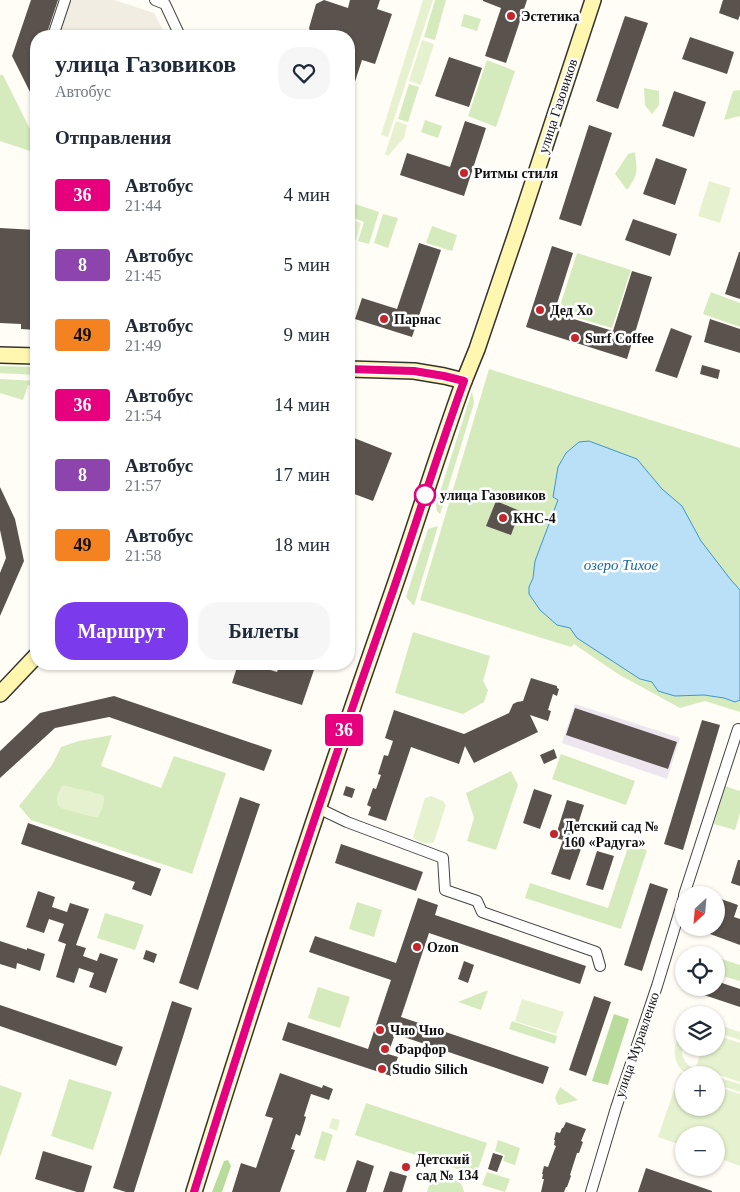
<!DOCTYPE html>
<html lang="ru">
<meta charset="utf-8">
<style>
body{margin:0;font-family:"Times New Roman",serif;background:#f6f6f7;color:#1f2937;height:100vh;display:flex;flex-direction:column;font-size:19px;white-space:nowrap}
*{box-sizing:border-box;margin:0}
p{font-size:16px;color:#747a83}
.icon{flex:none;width:28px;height:28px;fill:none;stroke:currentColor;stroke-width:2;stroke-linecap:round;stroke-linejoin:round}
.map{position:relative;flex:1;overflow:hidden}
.side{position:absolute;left:30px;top:30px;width:325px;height:640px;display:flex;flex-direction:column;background:#fff;border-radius:20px;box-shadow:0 1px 4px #0004}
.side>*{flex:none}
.badge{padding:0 10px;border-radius:4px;font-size:18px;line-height:32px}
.needle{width:32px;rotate:206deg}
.fabs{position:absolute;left:675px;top:886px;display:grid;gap:10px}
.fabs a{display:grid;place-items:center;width:50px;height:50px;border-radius:50%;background:#fff;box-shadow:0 1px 4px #0004;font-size:25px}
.map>.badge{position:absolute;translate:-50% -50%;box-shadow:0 0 0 2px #fff}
h2{padding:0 25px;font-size:19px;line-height:45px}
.round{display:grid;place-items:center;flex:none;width:52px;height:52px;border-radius:20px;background:#f6f6f7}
.head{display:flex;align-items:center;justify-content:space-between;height:85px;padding:0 25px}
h1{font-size:24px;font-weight:700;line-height:38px}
.primary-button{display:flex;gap:10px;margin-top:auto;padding:10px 25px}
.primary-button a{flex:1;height:58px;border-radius:20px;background:#7c3aed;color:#fff;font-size:20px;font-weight:700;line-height:58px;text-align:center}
.primary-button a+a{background:#f6f6f7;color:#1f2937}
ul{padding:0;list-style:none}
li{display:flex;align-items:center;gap:15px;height:70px;padding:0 25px}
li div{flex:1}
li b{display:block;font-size:19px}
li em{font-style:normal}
li .badge{min-width:55px;font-weight:700;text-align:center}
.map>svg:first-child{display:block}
.industrial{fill:#eee6ef}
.green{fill:#d5ebbd}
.forest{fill:#b9dc9c}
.pitch{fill:#e6f2cf}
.plaza{fill:#f1ede2}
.water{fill:#b9e0f7;stroke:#3f96cf}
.building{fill:#5a524d}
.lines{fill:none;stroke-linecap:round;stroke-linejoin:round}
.street-casing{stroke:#444;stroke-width:12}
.secondary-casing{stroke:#333;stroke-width:18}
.street{stroke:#fff;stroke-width:10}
.secondary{stroke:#fff6b0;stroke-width:15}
.line-casing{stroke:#fff;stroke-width:11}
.line{stroke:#e6007e;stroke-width:8}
.poi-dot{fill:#c4262e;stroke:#fff;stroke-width:2}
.stop-dot{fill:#fff;stroke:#e6007e;stroke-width:2.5}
.labels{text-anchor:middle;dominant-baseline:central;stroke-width:5;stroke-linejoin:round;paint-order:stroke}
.poi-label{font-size:14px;font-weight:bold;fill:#111;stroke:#fff;text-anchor:start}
.street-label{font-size:14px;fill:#111;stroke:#fff}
.stop-label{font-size:14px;font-weight:bold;fill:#111;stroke:#fff;text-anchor:start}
.water-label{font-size:15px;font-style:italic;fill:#1768a6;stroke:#fff}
</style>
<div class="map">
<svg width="740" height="1192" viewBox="0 0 740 1192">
<rect width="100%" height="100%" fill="#fffdf5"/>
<polygon class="industrial" points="575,704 680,738 667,779 562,743"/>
<g class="green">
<polygon points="435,0 446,0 435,40 424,37"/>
<polygon points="464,14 481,19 477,31 461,26"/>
<polygon points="487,60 515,71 496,127 468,116"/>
<polygon points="0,75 3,75 36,141 36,153 0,141"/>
<polygon points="409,84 419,87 408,122 398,119"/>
<polygon points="644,88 659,91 659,105 652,114 645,105"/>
<polygon points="740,90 740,116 724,120 733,91"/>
<polygon points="425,120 442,126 438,138 421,132"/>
<path d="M635,152C637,171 639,174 627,190L615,174L628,154Z"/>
<polygon points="355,204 379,212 369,244 358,241 364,222 351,217"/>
<polygon points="383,214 398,218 388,248 374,243"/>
<polygon points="432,226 457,235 452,251 426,243"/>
<polygon points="577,253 631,270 612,328 558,312"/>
<polygon points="711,292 740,303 740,327 703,314"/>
<polygon points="0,366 36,367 36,375 0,373"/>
<polygon points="489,369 740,448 740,712 705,701 680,708 618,674 574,644 571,647 420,600"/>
<polygon points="0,379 36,381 36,386 28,385 23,400 0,393"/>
<polygon points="472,391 474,403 440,514 437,511 436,505"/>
<polygon points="438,526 414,606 406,597 428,529"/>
<polygon points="413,632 490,656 483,681 488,690 484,702 463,714 395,693"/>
<polygon points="112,735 101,766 161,788 174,756 226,773 192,874 31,820 19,806 52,765 61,747 79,741"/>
<polygon points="561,754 635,781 626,805 552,779"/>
<polygon points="511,771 518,785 496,850 467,841 474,818 466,793"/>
<polygon points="725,786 740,791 740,813 735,830 714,824"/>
<polygon points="629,844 647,850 621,929 525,898 530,883 608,908"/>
<polygon points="357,902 382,910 374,937 349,929"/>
<polygon points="105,913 144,925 135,950 97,938"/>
<polygon points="719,958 740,965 740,981 716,974 716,966"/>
<polygon points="318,987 350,997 340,1028 308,1018"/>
<polygon points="488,990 481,1010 458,1002"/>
<polygon points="512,1021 557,1036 555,1044 509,1029"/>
<polygon points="69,1079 112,1092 93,1150 51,1136"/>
<polygon points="0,1085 22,1093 0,1157"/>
<path d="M560,1087L578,1100L559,1105C552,1098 557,1095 560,1087Z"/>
<polygon points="366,1103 487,1143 476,1175 355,1135"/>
<polygon points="322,1131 333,1135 325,1161 314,1158"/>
<polygon points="498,1140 520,1148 515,1165 503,1161 505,1155 495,1151"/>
<polygon points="487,1172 510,1179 505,1192 482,1185"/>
<path d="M441,1175C452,1178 462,1179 464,1192H427L431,1179Z"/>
</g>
<g class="forest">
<polygon points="614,1014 629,1019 608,1085 592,1081"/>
<polygon points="228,1160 231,1166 222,1192 212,1192 224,1161"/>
</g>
<g class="pitch">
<polygon points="423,0 433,0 388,137 381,135"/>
<polygon points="422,40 434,44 421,85 409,81"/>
<polygon points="396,121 407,125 404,138 388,156 385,154"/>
<polygon points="709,181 731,188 720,223 698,216"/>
<polygon points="352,220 361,223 356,240 349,238 349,229"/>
<path d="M62,786H66L100,794L104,796C104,803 102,811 98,817H93L61,808C54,803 57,794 62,786Z"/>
<path d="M431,796L443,801L446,805L434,842C427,845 419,843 413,837L425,798Z"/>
<polygon points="522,999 564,1012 556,1034 515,1021"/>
<polygon points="716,1024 740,1032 740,1040 716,1032"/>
<path d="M684,1029V1041L682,1053L685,1062L692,1068L711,1075C704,1075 694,1077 688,1074C670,1065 672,1041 684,1029Z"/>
<polygon points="716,1035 740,1043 740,1082 696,1067 702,1048 716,1048"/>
<polygon points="680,1073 685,1075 684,1075 684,1108 716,1108 716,1086 740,1094 740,1166 716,1157 716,1135 684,1135 684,1146 658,1137"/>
<polygon points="716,1077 740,1084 740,1092 716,1084"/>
<polygon points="332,1118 340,1120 337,1131 329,1128"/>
</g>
<polygon class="plaza" points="59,0 114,0 154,13 166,36 48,36"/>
<polygon class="water" points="589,441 637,459 662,489 682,506 701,541 731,580 740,590 740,700 735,702 724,698 704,695 675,696 658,691 652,682 640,679 577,638 570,628 557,625 540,610 529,594 529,587 533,578 535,561 558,500 553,497 558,467 566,453 579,442"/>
<g class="building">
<polygon points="31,0 58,0 46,36 36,36 36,104 12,56"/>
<polygon points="324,0 348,8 350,0 380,0 377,9 392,14 375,64 362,60 350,97 349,97 349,36 319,36 311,34 309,28 316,4"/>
<polygon points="483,0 527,0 506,63 485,56 501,8 483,1"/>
<polygon points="723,0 740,0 740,15 738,20 719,13"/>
<polygon points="625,16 648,23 618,109 596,101"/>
<polygon points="690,37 734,52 727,74 682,59"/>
<polygon points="449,57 482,68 469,107 435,96"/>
<polygon points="674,91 706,102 694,137 662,126"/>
<polygon points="465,121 486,128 464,196 400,175 407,153 450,167"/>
<polygon points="589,125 612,133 581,226 559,219"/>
<polygon points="656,158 687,169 675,205 643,194"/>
<polygon points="633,219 677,234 670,256 625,240"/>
<polygon points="0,228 36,230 36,330 21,329 21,324 0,323"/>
<polygon points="419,243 441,250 412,337 355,319 362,298 397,309"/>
<polygon points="552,246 573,253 554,313 613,331 632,271 652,277 627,359 526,327"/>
<polygon points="739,252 740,252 740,299 725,294"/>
<polygon points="710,319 740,329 740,353 704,342"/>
<polygon points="671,328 692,336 677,378 655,371"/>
<polygon points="702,365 720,370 718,379 700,374"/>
<polygon points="349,436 392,453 373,501 349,492"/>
<polygon points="0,487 15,519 24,561 0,616 0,573 6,558 0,530"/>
<polygon points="496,501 520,511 511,535 486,526"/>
<polygon points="238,664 251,664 277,672 280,664 316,664 302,705 232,683"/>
<polygon points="531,678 557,686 557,688 559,689 557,696 553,694 548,710 551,711 548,721 530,715 538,732 474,763 465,746 459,764 411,747 386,821 368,815 371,807 367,805 373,788 376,789 381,775 378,774 384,755 388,756 393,741 385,738 394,710 464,734 509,713 513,704 517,702 523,701"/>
<polygon points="114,696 272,750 264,771 109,717 55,728 0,778 0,751 40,713"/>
<polygon points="575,708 677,742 668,769 566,735"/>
<polygon points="702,720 720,725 683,850 664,844"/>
<polygon points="554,749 557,758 544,764 540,755"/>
<polygon points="346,786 355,789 352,798 343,795"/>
<polygon points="534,789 552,795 540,829 523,823"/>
<polygon points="240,797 260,804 198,990 179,983"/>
<polygon points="567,800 584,805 572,843 582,846 570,880 551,874 563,840 555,838"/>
<polygon points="28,823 161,869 151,896 132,889 135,882 21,844"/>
<polygon points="341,844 423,872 416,891 335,863"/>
<polygon points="597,851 614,856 603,890 586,885"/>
<polygon points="738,860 740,860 740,886 731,883"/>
<polygon points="650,883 668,889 642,971 624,965"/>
<polygon points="38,891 55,897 52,907 67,912 70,903 89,909 76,945 86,948 83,956 97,961 100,953 118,959 106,993 89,987 94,973 79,968 74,983 56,977 66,944 58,941 64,924 49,919 44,933 26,927"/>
<polygon points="418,898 438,905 435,915 586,966 580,984 429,933 401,1017 549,1067 543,1084 395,1034 388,1054 398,1057 391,1076 282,1040 288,1022 368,1049 391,980 309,952 315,936 396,963"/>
<polygon points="721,899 738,905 734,917 740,919 740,945 710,934 712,928 716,928 716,915"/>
<polygon points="0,941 27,950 27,948 45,954 40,971 17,963 16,969 0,964"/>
<polygon points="146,950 157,954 154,963 143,959"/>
<polygon points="464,961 474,965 468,983 458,979"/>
<polygon points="716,981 740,989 740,1007 686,989 686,988 716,988"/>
<polygon points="594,996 611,1002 586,1076 569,1070"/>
<polygon points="172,1001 192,1008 134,1192 126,1192 113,1188"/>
<polygon points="0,1005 123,1047 116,1066 0,1026"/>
<polygon points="280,1073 322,1088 323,1085 333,1089 329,1100 311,1094 304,1116 306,1117 300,1136 296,1134 291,1149 295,1150 280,1192 232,1192 241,1163 256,1168 273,1118 265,1116"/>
<polygon points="566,1122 586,1129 581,1141 583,1142 579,1153 577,1153 570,1175 571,1176 567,1187 566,1187 564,1192 541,1192 544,1179 542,1179 543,1174 542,1174 544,1166 548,1167 554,1151 556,1146 554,1145 555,1140 554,1140 556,1132 560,1133 562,1128 563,1128"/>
<polygon points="43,1151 92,1166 84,1192 77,1192 35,1179"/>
<polygon points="493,1153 503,1156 497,1172 488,1169"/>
<polygon points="357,1160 374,1166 366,1192 346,1192"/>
<polygon points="646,1168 712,1191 712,1192 638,1192"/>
<polygon points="390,1171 407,1176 402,1192 383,1192"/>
</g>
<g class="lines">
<defs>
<g id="street">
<polyline points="155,0 165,4 180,36"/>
<polyline points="53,36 65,0"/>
<polyline points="318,808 347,822 443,858 445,890 477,901 482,912 596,952 600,966"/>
<polyline points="684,895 738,729"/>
<polyline points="591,1192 616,1108 657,986 684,897"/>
</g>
<g id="secondary">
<polyline points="0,355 36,356"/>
<polyline points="464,381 477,349 519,225 593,0"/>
<polyline points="0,694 36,656"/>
<path d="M194,1192C255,995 320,800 388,605C414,531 437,455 464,381L444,376L414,371L349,369"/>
</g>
</defs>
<use href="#street" class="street-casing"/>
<use href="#secondary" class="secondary-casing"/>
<use href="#street" class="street"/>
<use href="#secondary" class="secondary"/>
</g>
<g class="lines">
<defs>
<path id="line" d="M194,1192C255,995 320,799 388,605C414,531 437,455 464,381L444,376L414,371L349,369"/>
</defs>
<use href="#line" class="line-casing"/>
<use href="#line" class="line"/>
</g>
<g class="poi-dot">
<circle cx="511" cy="16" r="5"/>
<circle cx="464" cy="173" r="5"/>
<circle cx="540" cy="310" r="5"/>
<circle cx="384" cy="319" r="5"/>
<circle cx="575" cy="338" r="5"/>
<circle cx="503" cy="518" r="5"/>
<circle cx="554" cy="834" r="5"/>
<circle cx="417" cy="947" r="5"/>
<circle cx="380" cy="1030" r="5"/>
<circle cx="385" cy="1049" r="5"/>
<circle cx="382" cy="1069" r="5"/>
<circle cx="406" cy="1167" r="5"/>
</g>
<circle class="stop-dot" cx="425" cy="495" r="10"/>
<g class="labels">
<g class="poi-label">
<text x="521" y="16">Эстетика</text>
<text x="474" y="173">Ритмы стиля</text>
<text x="550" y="310">Дед Хо</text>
<text x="394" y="319">Парнас</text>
<text x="585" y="338">Surf Coffee</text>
<text x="513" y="518">КНС-4</text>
<text x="564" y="826">Детский сад №<tspan x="564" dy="16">160 «Радуга»</tspan></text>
<text x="427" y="947">Ozon</text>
<text x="390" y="1030">Чио Чио</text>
<text x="395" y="1049">Фарфор</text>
<text x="392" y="1069">Studio Silich</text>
<text x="416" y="1159">Детский<tspan x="416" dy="16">сад № 134</tspan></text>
</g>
<g class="street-label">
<text transform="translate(558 106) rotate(-72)">улица Газовиков</text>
<text transform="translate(637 1045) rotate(-71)">улица Муравленко</text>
</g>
<g class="stop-label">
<text x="440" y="495">улица Газовиков</text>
</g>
<g class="water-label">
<text x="621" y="565">озеро Тихое</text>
</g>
</g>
</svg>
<div class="fabs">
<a><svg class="needle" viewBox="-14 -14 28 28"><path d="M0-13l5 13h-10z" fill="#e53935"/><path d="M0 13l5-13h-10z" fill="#747a83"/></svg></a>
<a><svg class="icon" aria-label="locate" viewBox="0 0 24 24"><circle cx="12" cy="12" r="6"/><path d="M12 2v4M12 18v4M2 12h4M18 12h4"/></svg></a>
<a><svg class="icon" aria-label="layers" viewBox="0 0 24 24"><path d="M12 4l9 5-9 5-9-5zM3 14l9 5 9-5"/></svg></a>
<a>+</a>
<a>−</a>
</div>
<b class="badge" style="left:344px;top:730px;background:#e6007e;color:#fff">36</b>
<section class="side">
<div class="head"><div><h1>улица Газовиков</h1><p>Автобус</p></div><a class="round"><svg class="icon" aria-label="heart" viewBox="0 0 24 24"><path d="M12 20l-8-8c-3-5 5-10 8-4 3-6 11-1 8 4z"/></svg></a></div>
<h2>Отправления</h2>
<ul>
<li><span class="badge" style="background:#e6007e;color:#fff">36</span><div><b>Автобус</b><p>21:44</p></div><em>4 мин</em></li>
<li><span class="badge" style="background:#8e44ad;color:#fff">8</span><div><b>Автобус</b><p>21:45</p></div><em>5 мин</em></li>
<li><span class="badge" style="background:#f58220;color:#111">49</span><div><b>Автобус</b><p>21:49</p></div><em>9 мин</em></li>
<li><span class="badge" style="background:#e6007e;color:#fff">36</span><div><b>Автобус</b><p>21:54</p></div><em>14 мин</em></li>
<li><span class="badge" style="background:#8e44ad;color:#fff">8</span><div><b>Автобус</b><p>21:57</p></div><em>17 мин</em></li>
<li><span class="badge" style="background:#f58220;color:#111">49</span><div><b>Автобус</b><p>21:58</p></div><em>18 мин</em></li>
</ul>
<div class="primary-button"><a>Маршрут</a><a>Билеты</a></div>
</section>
</div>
